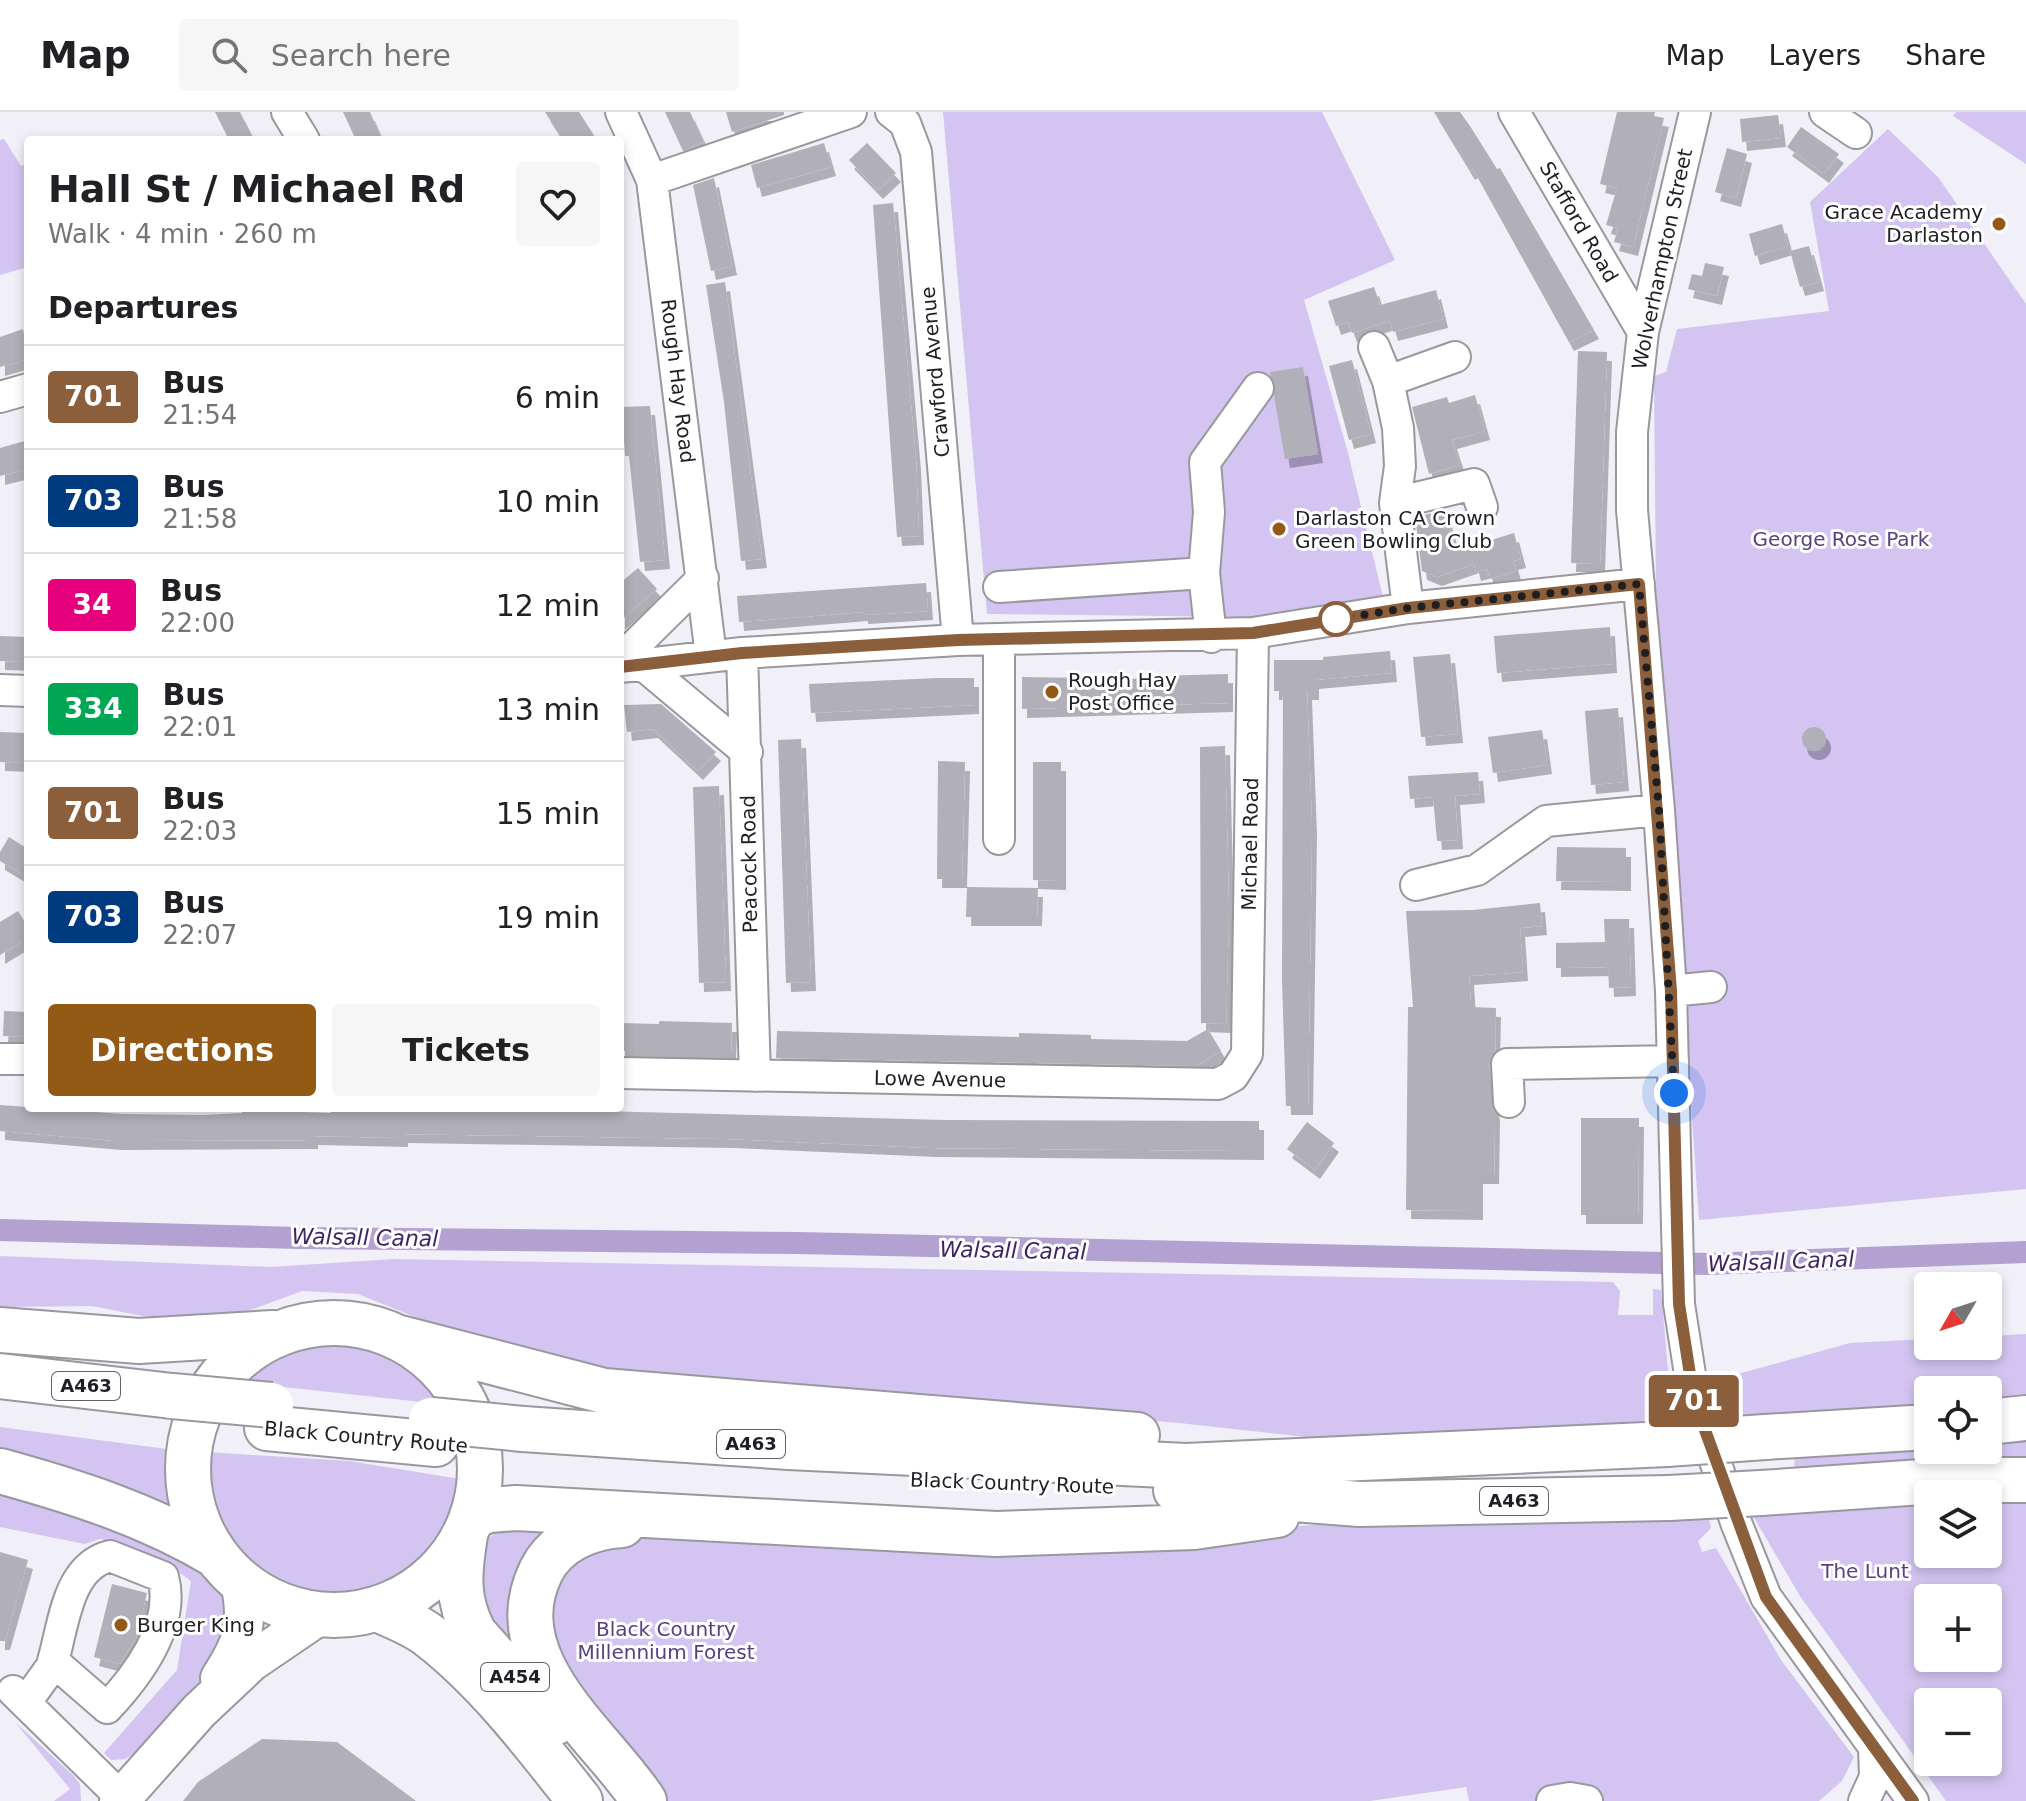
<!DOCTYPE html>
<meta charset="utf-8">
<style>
body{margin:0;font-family:"DejaVu Sans",sans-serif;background:#f6f6f6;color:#202124;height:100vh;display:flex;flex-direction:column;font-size:30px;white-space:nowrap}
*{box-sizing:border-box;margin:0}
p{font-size:26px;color:#757577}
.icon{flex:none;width:44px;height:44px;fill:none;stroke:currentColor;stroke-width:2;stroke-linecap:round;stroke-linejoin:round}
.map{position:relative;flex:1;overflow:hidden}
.panel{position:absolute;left:24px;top:24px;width:600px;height:976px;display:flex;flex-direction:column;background:#fff;border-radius:8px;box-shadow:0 4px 12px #0003}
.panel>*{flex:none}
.badge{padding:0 16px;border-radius:6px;font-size:28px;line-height:52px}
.needle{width:52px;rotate:231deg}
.fabs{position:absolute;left:1914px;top:1160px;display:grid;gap:16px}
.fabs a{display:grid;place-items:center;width:88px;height:88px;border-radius:8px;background:#fff;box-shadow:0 4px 12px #0003;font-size:40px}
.you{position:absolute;width:40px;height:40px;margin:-20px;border:6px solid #fff;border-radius:50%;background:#1a73e8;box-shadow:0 0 0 12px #1a73e833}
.map>.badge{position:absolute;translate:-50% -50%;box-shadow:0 0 0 4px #fff}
h2{padding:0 24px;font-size:30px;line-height:72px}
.round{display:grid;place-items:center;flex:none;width:84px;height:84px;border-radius:8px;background:#f6f6f6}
.head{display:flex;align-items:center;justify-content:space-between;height:136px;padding:0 24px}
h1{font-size:38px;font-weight:700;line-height:60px}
.action{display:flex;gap:16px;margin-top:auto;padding:16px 24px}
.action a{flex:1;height:92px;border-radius:8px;background:#935a15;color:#fff;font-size:32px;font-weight:700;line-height:92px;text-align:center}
.action a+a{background:#f6f6f6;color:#202124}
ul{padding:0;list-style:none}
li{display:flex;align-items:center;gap:24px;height:104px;padding:0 24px;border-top:2px solid #e0e0e0}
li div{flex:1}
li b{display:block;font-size:30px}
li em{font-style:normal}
li .badge{min-width:88px;font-weight:700;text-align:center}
header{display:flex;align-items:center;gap:48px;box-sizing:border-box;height:112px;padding:0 40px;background:#fff;border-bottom:2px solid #e0e0e0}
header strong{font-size:38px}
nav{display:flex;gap:44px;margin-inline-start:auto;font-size:28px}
.search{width:560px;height:72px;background:#f6f6f6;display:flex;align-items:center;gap:20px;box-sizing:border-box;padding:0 28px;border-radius:8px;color:#757577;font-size:30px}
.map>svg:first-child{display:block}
.green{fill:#d4c4f1;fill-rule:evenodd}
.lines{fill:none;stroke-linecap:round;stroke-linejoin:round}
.canal{stroke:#b3a1d2;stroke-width:22}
.building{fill:#b1afb7;filter:url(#shadow)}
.minor-casing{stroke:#9a979f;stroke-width:34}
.major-casing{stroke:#9a979f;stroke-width:42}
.highway-casing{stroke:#9a979f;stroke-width:48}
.minor{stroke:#fff;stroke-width:30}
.major{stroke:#fff;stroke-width:38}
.highway{stroke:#fff;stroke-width:44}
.highway-bridge-casing{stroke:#9a979f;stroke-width:48;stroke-linecap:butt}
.highway-bridge{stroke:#fff;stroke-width:44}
.line-casing{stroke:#fff;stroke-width:18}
.line{stroke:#8b5e3c;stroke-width:12}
.walk{stroke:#1f1e21;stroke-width:8;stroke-dasharray:0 14.4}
.poi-dot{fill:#935a15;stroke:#fefdff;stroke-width:3}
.stop-dot{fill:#fff;stroke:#8b5e3c;stroke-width:4}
.labels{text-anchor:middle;stroke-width:6;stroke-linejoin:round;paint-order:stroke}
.shield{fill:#fefdff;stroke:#626164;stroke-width:2}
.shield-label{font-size:18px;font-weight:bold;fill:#1f1e21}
.poi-label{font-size:20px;fill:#1f1e21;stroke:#fefdff;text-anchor:start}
.street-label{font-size:20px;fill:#1f1e21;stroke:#fefdff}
.park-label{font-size:20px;fill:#59417e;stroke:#fefdff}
.water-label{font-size:22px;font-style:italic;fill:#3e2560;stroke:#fefdff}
</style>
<header>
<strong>Map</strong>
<div class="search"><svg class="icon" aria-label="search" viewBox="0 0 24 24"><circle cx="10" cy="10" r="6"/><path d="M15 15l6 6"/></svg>Search here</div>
<nav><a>Map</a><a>Layers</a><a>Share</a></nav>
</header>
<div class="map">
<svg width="2026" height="1689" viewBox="0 0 2026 1689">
<defs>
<filter id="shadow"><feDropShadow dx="5" dy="9" stdDeviation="0" flood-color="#0004"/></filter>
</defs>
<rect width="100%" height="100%" fill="#f1eff7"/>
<path class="green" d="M943,0H1322L1395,148L1304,188L1347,337L1383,485L1250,505L987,502Z
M1956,0H2026V52L1953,4Z
M1888,17L1938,65L2026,192V1077L1699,1108L1656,479L1654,264L1666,260L1677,217L1829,199L1810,90Z
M4,27L21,54L28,51V155L0,163V28Z
M0,1144L271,1155L394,1147L1613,1170L1620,1179L1618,1203H1653V1177L1661,1178L1672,1306L1561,1318L1343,1329L1179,1311L628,1266L442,1216L358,1182L302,1179L245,1200L178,1211L92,1194L0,1195Z
M2026,1222V1287L1988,1290V1278H1928V1294L1723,1307L1738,1262L1850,1231L1928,1227V1234H1988V1224Z
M320,1223C375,1220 420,1248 449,1293L229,1269C252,1242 286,1230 320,1223Z
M0,1315L174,1338L177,1378L193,1420L0,1353Z
M2026,1316V1352L1795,1364L1794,1337L1928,1324V1338H1988V1319Z
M206,1340L349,1349L460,1367C431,1533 197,1509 206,1340Z
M0,1371L39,1381L207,1459C218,1475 228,1491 228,1511C226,1553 166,1609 139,1639L125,1647L111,1648L104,1641L177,1558L191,1469L159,1446L111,1429L100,1427L85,1432L0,1415Z
M2026,1381V1689H1946L1800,1484L1753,1404L1928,1387V1442H1988V1383ZM1928,1486H1988V1546H1928ZM1928,1590H1988V1650H1928Z
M1709,1406L1711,1416L1698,1429L1702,1440L1716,1436L1781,1548L1854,1645L1842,1669L1819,1689H1604C1586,1682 1552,1678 1537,1689H1469L1466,1675L1370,1689H661L561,1569L544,1478L608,1422L1263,1417L1322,1412Z
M516,1417L565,1418L522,1539L489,1522L476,1439L495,1421Z
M15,1610L73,1663L80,1672L81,1689H54L70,1677Z"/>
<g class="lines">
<path class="canal" d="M0,1118L298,1126L798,1131L1706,1152L2026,1140"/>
</g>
<path class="building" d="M215,0H240L254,28H229Z
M343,0H370L382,28H356Z
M545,0H579L597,28H563Z
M665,0H690L704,30L683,39Z
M726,0H784V3L732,20Z
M1434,0H1460L1470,14L1497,57L1500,56L1594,218L1569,230L1473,57L1470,59Z
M1617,0H1655L1654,4L1664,6L1633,135L1614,130L1618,116L1606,113L1617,76L1600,72Z
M1778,3L1781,26L1742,30L1740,7Z
M1801,15L1839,42L1824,62L1787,35Z
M824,31L831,55L757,76L751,53Z
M867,31L896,61L878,78L849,48Z
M1727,36L1747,42L1736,86L1715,80Z
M714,66L732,154L711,159L693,73Z
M893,91L916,349L919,424L897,425L873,93Z
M1782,112L1788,134L1755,144L1749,122Z
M1809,134L1819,170L1800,175L1790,139Z
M1705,151L1724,155L1717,184L1688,177L1692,162L1702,164Z
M725,170L762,447L741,449L724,290L706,173Z
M1374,175L1380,193L1436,178L1443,207L1393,220L1390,209L1352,221L1348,210L1336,214L1328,189Z
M23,217L28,247L0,255V225Z
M1578,239L1607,240L1600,452L1571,451Z
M1352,248L1371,322L1349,328L1329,254Z
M1303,255L1318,342L1285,347L1270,260Z
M1475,283L1485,319L1452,328L1460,353L1429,362L1412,295L1447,285L1449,291Z
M650,294L665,448L640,450L629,344H625L622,295Z
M28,328V357L0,364V336Z
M1445,398L1456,439L1514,421L1521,447L1513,449L1516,459L1490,467L1487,457L1476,460L1474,452L1437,465L1422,459L1415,405Z
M638,456L657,477L620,509V471Z
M926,471L928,499L863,503V500L739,510L737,484Z
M1610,515L1612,552L1497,561L1494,524Z
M0,524L28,525V550L0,549Z
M1390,539L1392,561L1314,568V579H1307L1312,714L1308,994H1286L1282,868L1283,579H1274V548H1323V545Z
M1450,542L1458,622L1421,625L1413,545Z
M1228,562V591L1022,597V565L1157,567V564Z
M937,566H974V593L811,601L809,572Z
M661,592L716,640L698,659L653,617L627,620L624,593Z
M1618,596L1624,670L1591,673L1585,599Z
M1802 627a12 12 0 1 1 24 0a12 12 0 1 1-24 0Z
M1542,618L1547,653L1493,661L1488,625Z
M0,620L26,621V651L0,650Z
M801,627L811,870L786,871L778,628Z
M1225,634L1229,798L1226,912L1201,911L1200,635Z
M938,649L965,650L962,767H937Z
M1033,650H1061V769L1033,768Z
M1478,660L1480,682L1455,684L1458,728L1437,729L1433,685L1410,687L1408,664Z
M719,674L726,870L699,871L693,675Z
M9,725L28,737V766L0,749V740Z
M1557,735L1626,736V770L1556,769Z
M967,775L1038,776L1037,805H966Z
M1540,791L1542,814L1520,816L1523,860L1469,864L1471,895L1496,896L1495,939L1489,953L1495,1001L1494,1063H1478V1099L1406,1098L1408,895H1413L1406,799L1473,798Z
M18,799L28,815V826L0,843V810Z
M1604,807H1629L1631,875L1609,876L1608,855L1556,856V831L1605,830Z
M4,899L28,900V925L3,924Z
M659,909L732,911L731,939H620V911L659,912Z
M1208,917L1221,939L1196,954L776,946L777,919L1019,925V921L1091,923V927L1187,929Z
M0,993L122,1002L203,1003L242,1001V998L331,1001V996H484L945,1008L1259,1009V1039L931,1036L728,1027L403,1022V1026L313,1024V1028L117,1029L0,1019Z
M1581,1006H1639L1638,1103H1581Z
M1307,1010L1334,1031L1315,1058L1287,1037Z
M0,1440L28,1448L5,1529H0Z
M112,1472L147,1481L136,1526L120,1552L94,1545Z
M262,1627L337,1630L416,1689H183L198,1670Z"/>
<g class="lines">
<g class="minor-casing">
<path id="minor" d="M287,0L304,28
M621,0L652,68L711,544
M891,0L905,11L916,40L958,528
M1514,0L1643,220
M1695,0L1643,220L1632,320V398L1659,698L1671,879L1679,1192L1694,1288L1737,1413L1766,1485L1913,1689
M1825,0L1856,21
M652,68L851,0
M1374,235L1388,269L1398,316L1400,354L1395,391L1408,496
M1388,269L1455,245
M0,285L28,277
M1395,391L1474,372L1482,395
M1204,461L1209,400L1205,350L1258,276
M999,475L1204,461L1211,525
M999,527V727
M742,541L755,964
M620,548L703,466
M642,552L747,640
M620,555L742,541L958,528L1253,521L1408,496L1639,472
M0,578L28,579
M1416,773L1477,758L1546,709L1659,698
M1671,879L1711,875
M0,947H28
M620,961L1218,972L1233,964L1247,942L1253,521
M1509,990L1507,952L1673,949
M13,1579L122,1686
M26,1590L52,1554L53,1549C64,1512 67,1455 110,1444L163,1465C176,1513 138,1563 107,1596L53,1549
M1552,1689L1570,1686L1587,1689
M1864,1689L1875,1665L1874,1636"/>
</g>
<g class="major-casing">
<path id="major" d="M220,1566C244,1529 249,1512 240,1469
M119,1689L199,1599L251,1550L320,1503"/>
</g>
<g class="highway-casing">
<path id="highway" d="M188 1357a146 146 0 1 1 292 0a146 146 0 1 1-292 0Z
M0,1218L139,1229L273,1221
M400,1226L604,1279L1137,1323
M0,1264L172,1284
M1988,1310L2026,1306
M267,1316L436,1332
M523,1317L789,1335L1186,1354L1667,1332
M1765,1325L1928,1315
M0,1359C76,1380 149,1403 217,1444
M1176,1378L1359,1392L1669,1386
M1761,1381L1951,1368H2026
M473,1404L489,1398L516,1396L996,1422L1194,1415L1277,1403
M622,1413C589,1415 556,1429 541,1459C497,1549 600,1622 644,1689
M465,1423C459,1460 456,1487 474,1521L554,1611
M378,1497C396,1506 417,1513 432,1526C489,1571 535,1632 580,1689"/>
</g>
<use href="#minor" class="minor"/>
<use href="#major" class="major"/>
<use href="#highway" class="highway"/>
<g class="highway-bridge-casing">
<path id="highway-bridge" d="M172,1284L271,1293
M431,1308L523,1317
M1667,1332L1765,1325
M1669,1386L1761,1381"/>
</g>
<use href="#highway-bridge" class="highway-bridge"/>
</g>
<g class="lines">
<g class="line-casing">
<path id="line" d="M620,555L742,541L958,528L1253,521L1408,496L1639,472L1671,879L1679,1192L1694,1288L1766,1485L1913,1689"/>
</g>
<use href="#line" class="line"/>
<path class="walk" d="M1336,507L1408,496L1639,472L1659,698L1674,981"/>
</g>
<g class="poi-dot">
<circle cx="1999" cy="112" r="8"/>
<circle cx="1279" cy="417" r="8"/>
<circle cx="1052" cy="580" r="8"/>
<circle cx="121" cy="1513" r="8"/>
</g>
<circle class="stop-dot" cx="1336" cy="507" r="16"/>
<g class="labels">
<g class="shield">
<rect x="52" y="1260" width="68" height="28" rx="6"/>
<rect x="717" y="1318" width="68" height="28" rx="6"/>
<rect x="1480" y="1375" width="68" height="28" rx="6"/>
<rect x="481" y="1551" width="68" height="28" rx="6"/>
</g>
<g class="shield-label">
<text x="86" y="1280">A463</text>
<text x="751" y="1338">A463</text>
<text x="1514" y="1395">A463</text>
<text x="515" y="1571">A454</text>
</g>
<g class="poi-label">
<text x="1983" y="107" text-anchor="end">Grace Academy<tspan x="1983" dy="23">Darlaston</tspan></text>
<text x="1295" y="413">Darlaston CA Crown<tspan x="1295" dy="23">Green Bowling Club</tspan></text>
<text x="1068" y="575">Rough Hay<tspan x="1068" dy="23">Post Office</tspan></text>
<text x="137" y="1520">Burger King</text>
</g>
<g class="street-label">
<text transform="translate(1579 110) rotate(60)" y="7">Stafford Road</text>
<text transform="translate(1662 147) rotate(-78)" y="7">Wolverhampton Street</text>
<text transform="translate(935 260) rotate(-95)" y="7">Crawford Avenue</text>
<text transform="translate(678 269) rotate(83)" y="7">Rough Hay Road</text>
<text transform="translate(1250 732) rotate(-89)" y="7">Michael Road</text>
<text transform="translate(749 752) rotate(-91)" y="7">Peacock Road</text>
<text transform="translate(940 967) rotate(1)" y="7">Lowe Avenue</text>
<text transform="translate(366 1325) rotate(5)" y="7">Black Country Route</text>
<text transform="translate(1012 1371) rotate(2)" y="7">Black Country Route</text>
</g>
<g class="park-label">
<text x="1841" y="434">George Rose Park</text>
<text x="1865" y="1466">The Lunt</text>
<text x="666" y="1524">Black Country<tspan x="666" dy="23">Millennium Forest</tspan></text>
</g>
<g class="water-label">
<text transform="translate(365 1125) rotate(1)" y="8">Walsall Canal</text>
<text transform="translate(1013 1138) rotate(1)" y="8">Walsall Canal</text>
<text transform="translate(1781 1149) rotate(-2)" y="8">Walsall Canal</text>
</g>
</g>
</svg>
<div class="fabs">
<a><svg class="needle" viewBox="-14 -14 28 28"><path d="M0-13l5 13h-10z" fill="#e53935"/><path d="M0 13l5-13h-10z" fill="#757577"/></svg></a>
<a><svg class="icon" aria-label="locate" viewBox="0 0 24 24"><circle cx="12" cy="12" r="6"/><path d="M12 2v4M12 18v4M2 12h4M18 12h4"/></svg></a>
<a><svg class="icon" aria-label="layers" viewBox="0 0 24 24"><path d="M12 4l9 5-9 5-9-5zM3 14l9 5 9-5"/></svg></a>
<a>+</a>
<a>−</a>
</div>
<div class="you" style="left:1674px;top:981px"></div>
<b class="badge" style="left:1694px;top:1289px;background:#8b5e3c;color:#fff">701</b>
<section class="panel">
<div class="head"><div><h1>Hall St / Michael Rd</h1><p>Walk · 4 min · 260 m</p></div><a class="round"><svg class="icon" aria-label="heart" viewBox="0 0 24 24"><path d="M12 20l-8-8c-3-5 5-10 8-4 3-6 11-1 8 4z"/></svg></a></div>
<h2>Departures</h2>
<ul>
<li><span class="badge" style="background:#8b5e3c;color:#fff">701</span><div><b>Bus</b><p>21:54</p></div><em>6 min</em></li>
<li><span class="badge" style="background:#003b80;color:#fff">703</span><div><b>Bus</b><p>21:58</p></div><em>10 min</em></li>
<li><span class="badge" style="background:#e6007e;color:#fff">34</span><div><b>Bus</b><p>22:00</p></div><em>12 min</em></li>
<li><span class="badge" style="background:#00a651;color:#fff">334</span><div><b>Bus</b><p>22:01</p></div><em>13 min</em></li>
<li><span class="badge" style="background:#8b5e3c;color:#fff">701</span><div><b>Bus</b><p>22:03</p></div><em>15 min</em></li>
<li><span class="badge" style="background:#003b80;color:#fff">703</span><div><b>Bus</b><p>22:07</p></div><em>19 min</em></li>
</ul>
<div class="action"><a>Directions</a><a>Tickets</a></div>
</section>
</div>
